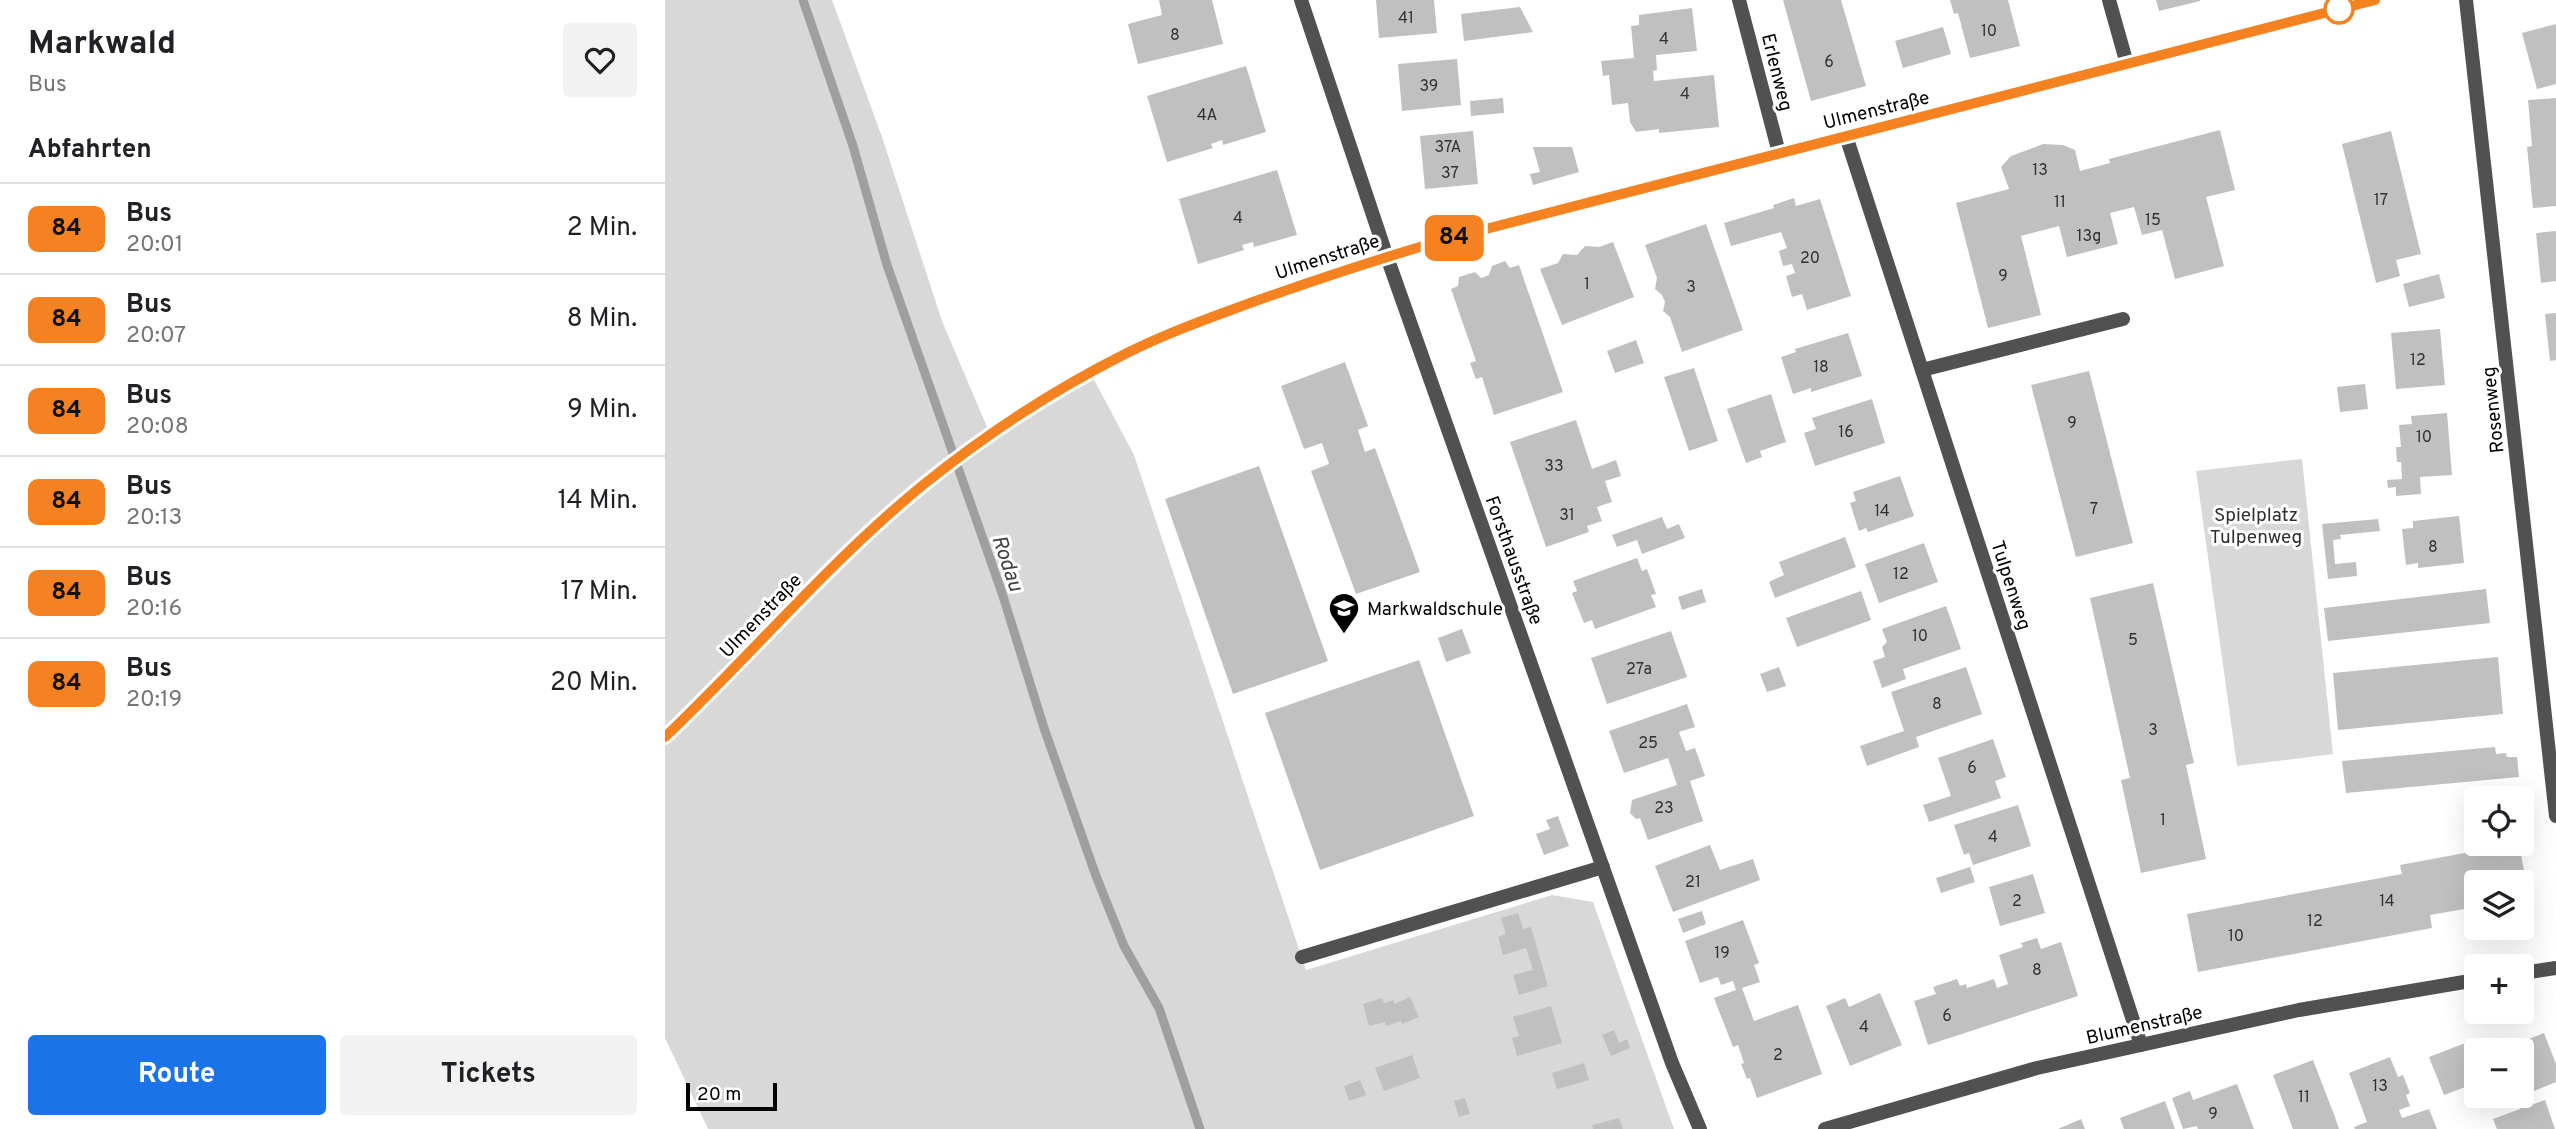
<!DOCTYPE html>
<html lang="de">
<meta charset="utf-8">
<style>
body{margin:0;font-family:Overpass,sans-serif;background:#f2f2f2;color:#202124;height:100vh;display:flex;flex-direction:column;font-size:26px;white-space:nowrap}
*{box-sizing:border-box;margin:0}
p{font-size:23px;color:#757577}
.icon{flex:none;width:38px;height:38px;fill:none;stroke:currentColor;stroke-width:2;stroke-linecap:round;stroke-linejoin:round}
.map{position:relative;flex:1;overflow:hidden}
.panel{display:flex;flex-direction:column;background:#fff;width:665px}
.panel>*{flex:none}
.badge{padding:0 14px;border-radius:10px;font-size:24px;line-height:46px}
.buttons{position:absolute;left:1799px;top:786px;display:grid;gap:14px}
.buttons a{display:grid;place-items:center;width:70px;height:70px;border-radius:7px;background:#fff;box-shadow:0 7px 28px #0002;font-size:35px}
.scale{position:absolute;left:21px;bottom:18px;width:91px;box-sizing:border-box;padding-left:7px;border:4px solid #000;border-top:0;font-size:19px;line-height:24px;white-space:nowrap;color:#000;-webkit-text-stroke:5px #fff;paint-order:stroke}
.map>.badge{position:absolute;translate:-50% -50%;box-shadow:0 0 0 4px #fff}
h2{padding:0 28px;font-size:26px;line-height:63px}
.round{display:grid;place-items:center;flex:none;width:74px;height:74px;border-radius:7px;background:#f2f2f2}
.overview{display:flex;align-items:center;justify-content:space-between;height:119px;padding:0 28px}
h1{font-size:33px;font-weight:700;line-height:52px}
.button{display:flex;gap:14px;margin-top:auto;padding:14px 28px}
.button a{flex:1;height:80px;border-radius:7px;background:#1a73e8;color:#fff;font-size:28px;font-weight:700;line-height:80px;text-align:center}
.button a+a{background:#f2f2f2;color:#202124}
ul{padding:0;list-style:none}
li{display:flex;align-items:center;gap:21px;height:91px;padding:0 28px;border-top:2px solid #e0e0e0}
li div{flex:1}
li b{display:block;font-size:26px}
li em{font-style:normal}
li .badge{min-width:77px;font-weight:700;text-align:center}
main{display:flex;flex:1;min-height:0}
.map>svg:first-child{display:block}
.green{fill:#d8d8d8}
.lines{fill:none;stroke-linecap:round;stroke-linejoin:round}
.stream{stroke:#9f9f9f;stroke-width:9}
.building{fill:#c0c0c0}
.lane{stroke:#515151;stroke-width:14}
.street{stroke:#515151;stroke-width:14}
.line-casing{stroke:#fff;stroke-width:16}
.line{stroke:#f58220;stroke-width:10}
.stop-dot{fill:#fff;stroke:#f58220;stroke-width:3.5}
.labels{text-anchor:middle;stroke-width:6;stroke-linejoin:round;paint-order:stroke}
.number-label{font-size:16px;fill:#303030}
.street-label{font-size:19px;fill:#000;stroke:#fff}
.park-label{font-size:19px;fill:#2f2f2f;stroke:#fff}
.poi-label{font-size:19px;fill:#000;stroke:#fff;text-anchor:start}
.water-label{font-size:21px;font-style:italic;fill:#404040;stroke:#fff}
</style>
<main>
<section class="panel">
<div class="overview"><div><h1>Markwald</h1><p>Bus</p></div><a class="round"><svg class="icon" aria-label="heart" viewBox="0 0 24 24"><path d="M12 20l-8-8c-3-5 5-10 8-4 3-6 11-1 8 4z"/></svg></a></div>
<h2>Abfahrten</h2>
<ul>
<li><span class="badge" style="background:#f58220;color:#111">84</span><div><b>Bus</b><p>20:01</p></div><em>2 Min.</em></li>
<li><span class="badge" style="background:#f58220;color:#111">84</span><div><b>Bus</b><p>20:07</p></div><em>8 Min.</em></li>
<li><span class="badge" style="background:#f58220;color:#111">84</span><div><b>Bus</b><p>20:08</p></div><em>9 Min.</em></li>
<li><span class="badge" style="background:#f58220;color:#111">84</span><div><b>Bus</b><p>20:13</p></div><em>14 Min.</em></li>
<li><span class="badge" style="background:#f58220;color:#111">84</span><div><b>Bus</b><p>20:16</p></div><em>17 Min.</em></li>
<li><span class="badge" style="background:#f58220;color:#111">84</span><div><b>Bus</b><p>20:19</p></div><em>20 Min.</em></li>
</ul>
<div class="button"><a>Route</a><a>Tickets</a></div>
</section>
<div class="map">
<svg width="1891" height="1129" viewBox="0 0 1891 1129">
<rect width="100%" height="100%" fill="#fff"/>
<path class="green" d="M0,0H167L217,137L277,321L325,434L425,372L469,455L641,970L887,895L928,902L1009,1129H43L0,1038Z
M1637,459L1668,754L1572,766L1531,471Z"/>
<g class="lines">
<path class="stream" d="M138,0L188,146L222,265L337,593L379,728L431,876L459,946L494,1008L535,1129"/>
</g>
<path class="building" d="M494,0H547L558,44L473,64L463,24L497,15Z
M711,0H769L772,33L714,38Z
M1118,0H1176L1201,86L1146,101Z
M1285,0H1343L1355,46L1305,58L1293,13L1289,14Z
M1491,0H1535V1L1494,11Z
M855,7L868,32L799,41L796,14Z
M1027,8L1032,51L991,55L992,70L988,71L989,81L1049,75L1054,127L994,133V129L971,132L965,122L963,103L947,105L944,75L938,76L936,61L969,58L966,26L974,25V15Z
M1891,24V84L1872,89L1857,33Z
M1278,27L1286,54L1238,68L1230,41Z
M792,59L796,105L737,111L733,64Z
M581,66L601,132L558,145L557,140L546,144L548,148L502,162L482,96Z
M838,98L839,113L806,116L805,101Z
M1891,98V206L1868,208L1862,147L1867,146L1863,100Z
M1555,130L1570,190L1541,197L1559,266L1510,279L1497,230L1477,235L1469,207L1445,213L1453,244L1402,257L1394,226L1356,236L1376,315L1323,328L1291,203L1344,189L1336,167L1346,156L1378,144L1398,145L1410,150L1415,171L1445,163L1444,159Z
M808,131L813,184L760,189L755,136Z
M1726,131L1756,254L1731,260L1735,276L1711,283L1677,144Z
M868,147H907L914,172L868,185L865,174L875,172Z
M612,170L632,235L589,247L588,242L577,245L579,250L533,264L514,199Z
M1129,198L1131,206L1155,199L1186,296L1142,310L1137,294L1127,297L1121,276L1130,273L1127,264L1118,266L1114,251L1122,248L1116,232L1066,246L1059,223L1109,208L1108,205Z
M1041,224L1078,330L1017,352L1005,317L998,311L1000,302L997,295L990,289L992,278L980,245Z
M1891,231V281L1876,283L1871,233Z
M948,242L969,297L897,325L875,269L893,263L898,254L912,255L920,246L934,247Z
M840,261L845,268L854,265L898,392L829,415L817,377L811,379L805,363L811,361L786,289L793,286L794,277L810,272L816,278L824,275L827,266Z
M1774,274L1780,298L1744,307L1738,284Z
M1891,313V360L1885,361L1880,314Z
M1775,329L1780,385L1731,389L1726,333Z
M1183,333L1197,376L1146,392V388L1128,394L1116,357L1131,352L1130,349Z
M971,340L979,363L950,373L942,351Z
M680,362L703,426L693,430L700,452L710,448L755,572L691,594L646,471L664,464L657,443L639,449L616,386Z
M1029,368L1053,441L1024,451L999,377Z
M1424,371L1468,543L1411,557L1366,385Z
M1700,384L1703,409L1675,412L1672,387Z
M1106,394L1121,442L1095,451L1097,457L1081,463L1062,409Z
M1207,399L1220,443L1150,466L1139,433L1151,429L1147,418Z
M1782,413L1787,475L1755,477L1756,494L1731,496V487L1723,488L1722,480L1737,479L1736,462H1732L1731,447H1736L1734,425L1747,424L1746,416Z
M911,420L927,469L951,460L956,476L940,481L947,502L932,507L937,521L922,526L924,532L881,547L845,442Z
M594,466L663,661L568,694L500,499Z
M1235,476L1249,516L1203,532L1201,528L1194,531L1185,503L1191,501L1188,492Z
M1794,516L1799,563L1753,568V563L1741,565L1737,529L1748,528V521Z
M997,517L1002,529L1014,524L1020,538L977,554L972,540L952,547L947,535Z
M1713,519L1715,531L1675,535L1676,539L1668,540L1670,564L1691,562L1692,576L1663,579L1657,524Z
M1180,537L1191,567L1110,598L1104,582L1119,575L1114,562Z
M1259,543L1273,582L1214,603L1200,564Z
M972,558L977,571L982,569L991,594L986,595L991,607L930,629L927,620L919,623L907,593L912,591L908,581Z
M1488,583L1529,763L1521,765L1541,859L1476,873L1456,780L1465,778L1425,598Z
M1037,589L1041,602L1017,610L1013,597Z
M1821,589L1825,623L1663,641L1659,608Z
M1196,591L1206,620L1132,647L1121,618Z
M1281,606L1296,649L1238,669L1241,679L1217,688L1208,661L1220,657L1217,647L1222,642L1217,629Z
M797,629L806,653L781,662L773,638Z
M1006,631L1022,677L942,704L926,658Z
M1833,657L1838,714L1673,730L1668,673Z
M754,660L809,816L655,870L600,713Z
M1114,667L1121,686L1102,692L1095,674Z
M1301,667L1317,714L1251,737L1254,747L1202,766L1195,746L1239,731L1226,692Z
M1022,704L1030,727L1014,732L1021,751L1030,748L1040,776L1025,781L1038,821L983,840L975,818L971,819L965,813L967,800L1012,785L1003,758L959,773L944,731Z
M1328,739L1341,777L1330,781L1336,798L1264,822L1258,805L1286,796L1273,758Z
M1830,747L1831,754L1841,753L1842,757H1852L1854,777L1681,793L1677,761Z
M1353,805L1366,846L1308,865L1304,853L1299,855L1289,825Z
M893,816L904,846L879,855L871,834L885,829L881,820Z
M1848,844H1854L1864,896L1857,898V882H1811V907L1765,915L1767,928L1533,972L1522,914L1737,874L1735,865Z
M1045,845L1055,870L1088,859L1095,880L1008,912L990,866Z
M1305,867L1310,882L1276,893L1271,878Z
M1368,874L1380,913L1335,926L1324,887Z
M1037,911L1041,924L1018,933L1013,919Z
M853,913L858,929L866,927L883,986L854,995L848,975L868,970L861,948L838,955L833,937L841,934L836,918Z
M1078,920L1094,963L1089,965L1095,982L1077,988L1089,1021L1133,1005L1157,1074L1092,1098L1085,1078L1082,1079L1076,1064L1079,1063L1073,1045L1068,1047L1049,998L1071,990L1068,981L1056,985L1053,977L1035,983L1020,941Z
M1372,938L1376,949L1396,942L1413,996L1263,1045L1249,1001L1271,994L1268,987L1292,979L1295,986L1301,984L1302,988L1329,979L1332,988L1343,984L1334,955L1358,947L1356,943Z
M1215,993L1237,1045L1185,1066L1161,1006L1180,998L1184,1007Z
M745,997L754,1017L737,1024L736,1021L721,1026L720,1022L704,1026L698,1004L717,998L719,1003L729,1000V1004Z
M886,1006L897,1043L852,1056L847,1038L854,1036L848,1017Z
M949,1030L954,1043L962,1039L965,1048L946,1056L937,1035Z
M1879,1033L1891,1064V1082L1864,1093L1869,1104L1880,1100L1890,1129H1832L1828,1119L1855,1109L1850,1096H1857V1050H1836Z
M1803,1042L1811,1063V1083L1779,1095L1764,1057Z
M747,1055L755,1078L719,1091L710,1068Z
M1725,1057L1733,1077L1738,1075L1745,1093L1741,1095L1745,1106L1734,1110L1737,1118L1764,1109L1772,1129H1690L1689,1127L1702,1122L1684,1073Z
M1648,1060L1670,1117L1674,1129H1628L1608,1075Z
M919,1063L924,1080L892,1089L887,1073Z
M695,1080L701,1095L684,1101L679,1086Z
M1572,1084L1589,1129H1533L1532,1126L1518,1129L1507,1098L1525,1091L1528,1100Z
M800,1098L805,1114L794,1117L789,1101Z
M1500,1101L1510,1129H1459L1455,1118Z
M954,1118L958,1129H928L927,1125Z
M1416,1119L1420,1129H1393Z"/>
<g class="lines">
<path class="lane" d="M1257,370L1458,319
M637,957L938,867"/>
<path class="street" d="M636,0L722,257L1007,1063L1035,1129
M1074,0L1114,153
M1444,0L1462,64
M1801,0L1891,816
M1181,136L1476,1045
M0,737C87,654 165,561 258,485C321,434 390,389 462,353C503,332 547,317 590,301C654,279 717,258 782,239L1710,0
M1857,973L1891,968
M1160,1129L1372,1068L1634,1010L1811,980"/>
</g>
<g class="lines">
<g class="line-casing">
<path id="line" d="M0,737C87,654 165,561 258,485C321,434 390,389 462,353C502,333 544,318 585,303C650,280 716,258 782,239L1710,0"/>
</g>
<use href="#line" class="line"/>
</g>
<defs>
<g id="school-pin" transform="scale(1.575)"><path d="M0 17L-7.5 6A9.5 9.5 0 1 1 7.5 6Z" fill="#000" stroke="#fff"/><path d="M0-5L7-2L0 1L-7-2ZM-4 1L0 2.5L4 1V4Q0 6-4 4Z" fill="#fff"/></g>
</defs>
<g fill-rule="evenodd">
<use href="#school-pin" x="679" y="608"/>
</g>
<circle class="stop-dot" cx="1674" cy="9" r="14"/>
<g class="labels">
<g class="number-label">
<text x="741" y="23">41</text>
<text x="1324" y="36">10</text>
<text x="510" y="40">8</text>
<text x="999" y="44">4</text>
<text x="1164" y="67">6</text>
<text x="764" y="91">39</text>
<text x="1020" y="99">4</text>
<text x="542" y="120">4A</text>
<text x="783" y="152">37A</text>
<text x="1375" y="175">13</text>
<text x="785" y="178">37</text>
<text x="1716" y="205">17</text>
<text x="1395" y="207">11</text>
<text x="573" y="223">4</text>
<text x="1488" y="225">15</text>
<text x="1424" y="241">13g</text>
<text x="1145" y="263">20</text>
<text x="1338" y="281">9</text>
<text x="922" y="289">1</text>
<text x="1026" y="292">3</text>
<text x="1753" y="365">12</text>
<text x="1156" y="372">18</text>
<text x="1407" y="428">9</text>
<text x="1181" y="437">16</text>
<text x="1759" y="442">10</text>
<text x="889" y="471">33</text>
<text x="1429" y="514">7</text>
<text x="1217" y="516">14</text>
<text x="902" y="520">31</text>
<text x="1768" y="552">8</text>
<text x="1236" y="579">12</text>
<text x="1255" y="641">10</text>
<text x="1468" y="645">5</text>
<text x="974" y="674">27a</text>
<text x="1272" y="709">8</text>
<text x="1488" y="735">3</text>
<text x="983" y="748">25</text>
<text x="1307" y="773">6</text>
<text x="999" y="813">23</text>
<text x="1498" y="825">1</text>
<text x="1328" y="842">4</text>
<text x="1028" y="887">21</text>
<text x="1352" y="906">2</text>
<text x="1722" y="906">14</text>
<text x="1650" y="926">12</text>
<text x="1571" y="941">10</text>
<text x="1057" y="958">19</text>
<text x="1372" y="975">8</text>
<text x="1282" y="1021">6</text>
<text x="1199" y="1032">4</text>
<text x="1113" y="1060">2</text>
<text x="1715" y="1091">13</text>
<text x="1639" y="1102">11</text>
<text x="1548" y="1119">9</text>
</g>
<g class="street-label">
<text transform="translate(1113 72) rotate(76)" y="7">Erlenweg</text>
<text transform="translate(1211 109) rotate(-14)" y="7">Ulmenstraße</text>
<text transform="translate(662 256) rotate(-18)" y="7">Ulmenstraße</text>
<text transform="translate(1827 410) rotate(-96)" y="7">Rosenweg</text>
<text transform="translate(850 560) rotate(70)" y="7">Forsthausstraße</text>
<text transform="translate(1347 585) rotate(72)" y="7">Tulpenweg</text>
<text transform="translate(95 615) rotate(-46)" y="7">Ulmenstraße</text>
<text transform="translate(1479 1024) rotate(-13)" y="7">Blumenstraße</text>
</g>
<g class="park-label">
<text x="1591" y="521">Spielplatz<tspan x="1591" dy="22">Tulpenweg</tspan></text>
</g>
<g class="poi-label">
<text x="702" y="615">Markwaldschule</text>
</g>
<g class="water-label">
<text transform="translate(343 563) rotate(71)" y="7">Rodau</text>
</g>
</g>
</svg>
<div class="buttons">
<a><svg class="icon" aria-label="locate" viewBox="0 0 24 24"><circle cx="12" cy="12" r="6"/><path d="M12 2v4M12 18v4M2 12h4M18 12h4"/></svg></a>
<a><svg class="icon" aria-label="layers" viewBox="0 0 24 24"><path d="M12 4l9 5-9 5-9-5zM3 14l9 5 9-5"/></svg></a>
<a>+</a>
<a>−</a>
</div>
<div class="scale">20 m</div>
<b class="badge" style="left:789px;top:238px;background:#f58220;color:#111">84</b>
</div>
</main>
